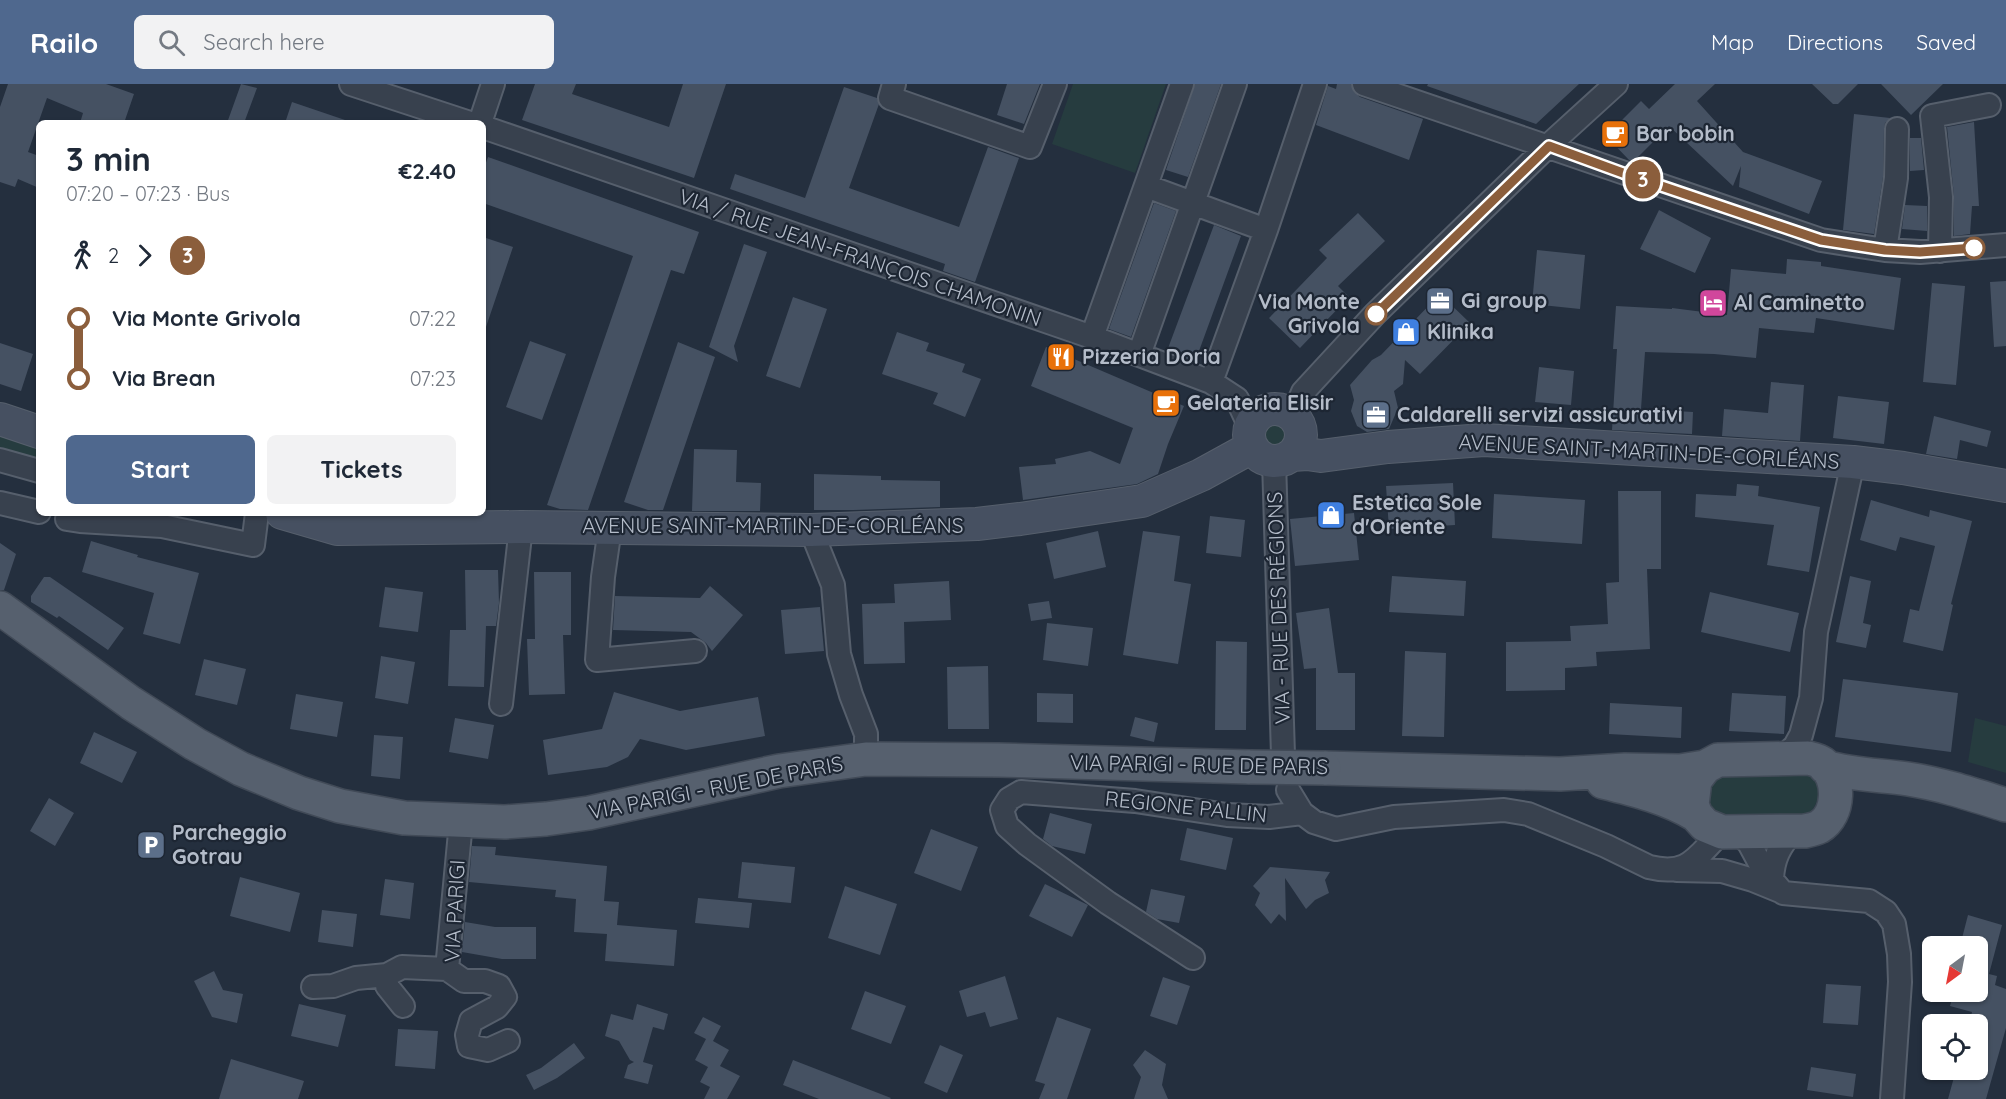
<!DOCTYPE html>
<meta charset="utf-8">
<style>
body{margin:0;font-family:Quicksand,sans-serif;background:#f2f2f3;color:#1f2937;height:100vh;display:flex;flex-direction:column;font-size:22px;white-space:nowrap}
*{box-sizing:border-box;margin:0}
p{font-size:20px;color:#747a83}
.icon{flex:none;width:33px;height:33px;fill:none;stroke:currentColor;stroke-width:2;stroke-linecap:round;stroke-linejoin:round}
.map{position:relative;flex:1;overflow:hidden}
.panel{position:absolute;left:36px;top:36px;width:450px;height:396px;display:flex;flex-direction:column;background:#fff;border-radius:9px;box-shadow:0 2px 4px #0004}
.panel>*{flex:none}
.badge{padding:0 12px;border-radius:20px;font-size:21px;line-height:39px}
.needle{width:39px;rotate:212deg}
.tools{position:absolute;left:1922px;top:852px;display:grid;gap:12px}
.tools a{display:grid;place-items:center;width:66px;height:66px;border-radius:9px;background:#fff;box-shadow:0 2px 4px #0004;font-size:30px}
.map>.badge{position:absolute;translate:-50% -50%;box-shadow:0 0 0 3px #fff}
.legs{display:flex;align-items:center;gap:9px;height:66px;padding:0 30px;font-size:20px}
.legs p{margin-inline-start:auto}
.headline{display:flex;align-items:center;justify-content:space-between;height:102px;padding:0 30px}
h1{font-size:33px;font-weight:800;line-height:45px}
.cta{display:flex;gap:12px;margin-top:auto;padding:12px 30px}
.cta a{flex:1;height:69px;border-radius:9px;background:#4f688e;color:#fff;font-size:24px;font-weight:800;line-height:69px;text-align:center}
.cta a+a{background:#f2f2f3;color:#1f2937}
ul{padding:0 30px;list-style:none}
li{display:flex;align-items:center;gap:21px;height:60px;font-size:22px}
li i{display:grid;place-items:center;width:9px;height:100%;margin:0 8px;background:currentColor}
li i::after{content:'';width:15px;height:15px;margin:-8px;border:4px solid;border-radius:50%;background:#fff}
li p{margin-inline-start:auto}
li:first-child i{background:linear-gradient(#0000 50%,currentColor 0)}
li:last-child i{background:linear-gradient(currentColor 50%,#0000 0)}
header{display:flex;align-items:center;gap:36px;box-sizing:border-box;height:84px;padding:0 30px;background:#4f688e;color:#fff}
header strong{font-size:28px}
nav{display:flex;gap:33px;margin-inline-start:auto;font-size:21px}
.search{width:420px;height:54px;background:#f2f2f3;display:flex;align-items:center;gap:15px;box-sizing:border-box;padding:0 21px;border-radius:9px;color:#747a83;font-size:22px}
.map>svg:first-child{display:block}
.green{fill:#263c3f}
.building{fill:#455162}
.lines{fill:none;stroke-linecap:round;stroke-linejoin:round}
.street-casing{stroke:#565f6c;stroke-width:26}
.secondary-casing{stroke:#565f6c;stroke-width:34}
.primary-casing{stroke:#414a57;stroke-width:36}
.street{stroke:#38414e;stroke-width:22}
.secondary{stroke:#465061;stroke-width:32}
.primary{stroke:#56606e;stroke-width:33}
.primary-bridge-casing{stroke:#414a57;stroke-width:36;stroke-linecap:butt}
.primary-bridge{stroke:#56606e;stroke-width:33}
.line-1-casing{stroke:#fff;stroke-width:14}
.line-1{stroke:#8b5e3c;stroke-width:9}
.stop-1-dot{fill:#fff;stroke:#8b5e3c;stroke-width:3}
.labels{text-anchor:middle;stroke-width:4.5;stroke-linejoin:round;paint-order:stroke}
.poi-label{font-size:21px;font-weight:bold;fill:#b4bcc9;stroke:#1d2633;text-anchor:start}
.street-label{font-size:21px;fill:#b4bcc9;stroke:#1d2633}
.stop-label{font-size:21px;font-weight:bold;fill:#b4bcc9;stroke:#1d2633;text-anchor:end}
</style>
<header>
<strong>Railo</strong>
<div class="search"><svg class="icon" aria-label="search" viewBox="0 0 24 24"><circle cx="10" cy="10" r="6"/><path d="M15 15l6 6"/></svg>Search here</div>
<nav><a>Map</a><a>Directions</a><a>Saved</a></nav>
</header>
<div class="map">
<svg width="2006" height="1015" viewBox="0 0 2006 1015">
<rect width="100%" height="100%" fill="#242f3e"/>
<path class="green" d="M1073,0H1166L1135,89L1052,60Z
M1258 350a17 17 0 1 1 34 0a17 17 0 1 1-34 0Z
M0,344L39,356V381L0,369Z
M1975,634L2006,642V689L1968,678Z
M1720,687L1810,690C1824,705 1820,719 1806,733L1730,738L1709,725L1707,705Z"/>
<path class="building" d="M8,0H106L134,10L124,39H80L83,29L47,14L28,68L39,72V104L18,95L15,103L0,98V23Z
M241,0L257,4L244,39H227Z
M535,0H576L572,10L669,43L683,0H726L694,94L522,36Z
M1007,0H1040L1024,40L997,31Z
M1195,0H1221L1188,93L1166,86Z
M1337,0H1351L1354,8L1360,13L1423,35L1409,76L1316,41L1328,2L1336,5Z
M1428,0H1579L1536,40L1427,2Z
M1675,0H1715L1697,17L1743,68L1822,97L1809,130L1739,103L1741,82L1733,102L1669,42L1633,78L1630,77L1606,52L1641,17L1649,25Z
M1812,0H1858L1838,20H1833Z
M1881,0H1943L1911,31Z
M844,3L877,14L879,20L849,104L959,143L988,63L1019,74L975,198L943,187L945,180L730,105L735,90L805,114Z
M292,18L345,36V39H285Z
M1854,30L1890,34L1885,39L1884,45L1883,93L1874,150L1843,146Z
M1974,38L1979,122H1972L1970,150L1954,152V112L1947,43Z
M1910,54H1921L1924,86L1910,87Z
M488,73L699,148L684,190L671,186L588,426L560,425L547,421L633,172L483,119V87Z
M1154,119L1176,127L1131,253L1109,245Z
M1905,121L1927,122V147L1902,145Z
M1659,126L1711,154L1695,189L1640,165Z
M1358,129L1385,157L1338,202L1349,213L1300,264L1269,234L1327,174L1319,166Z
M1214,141L1241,152L1195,278L1167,267Z
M483,153L513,163L486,243L483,242Z
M744,160L767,168L734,262L738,278L709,263Z
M1537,166L1585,171L1580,225L1532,220Z
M1787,175L1821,178V182L1901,194L1894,246L1816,234L1814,249L1759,244L1756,274L1714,270L1645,268L1641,325L1693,328L1692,350L1612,346L1617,265H1613L1616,222L1672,225V224L1727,231L1731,185L1786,190Z
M2006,197V262L1994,263L1990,198Z
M1932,199L1965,202L1956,301L1923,298Z
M1440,210L1470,239L1420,290L1405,276L1403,300L1394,307L1398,324L1389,345L1367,348L1357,342L1351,327L1354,316L1350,301L1372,276L1381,271Z
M793,213L827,225L800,304L766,292Z
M897,248L929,259L926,267L965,280L962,288L981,295L965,333L933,320L938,309L882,290Z
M530,257L566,270L542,336L506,323Z
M678,258L715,273L663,426H648L624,418Z
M0,259L33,270L21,307L0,300Z
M1046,263L1184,322L1168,360L1158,390L1137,400L1023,416L1019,383L1056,380L1055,375L1090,367L1120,380L1133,344L1031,302Z
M1539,283L1574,287L1571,321L1535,318Z
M1771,298L1804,301L1800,357L1722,352L1724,325L1768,329Z
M1838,312L1889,318L1884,360L1833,354Z
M1934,332L1991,347L1987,363L1960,356L1957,375L1926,370Z
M694,365L737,366L736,398L761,399L760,427H692Z
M814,390L881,392V396L940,397V423L854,426H814Z
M1453,399L1455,441L1389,445L1386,402Z
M1737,400L1759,402L1758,412L1820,423L1809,488L1767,481L1774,441L1695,433L1696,410L1736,412Z
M1618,407H1661V485H1647L1650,565L1596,568L1597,582L1565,584V606L1506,607V558L1571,557L1570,542L1608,540L1606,499L1619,498Z
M1494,410L1585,416L1582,460L1492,454Z
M1871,416L1929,433L1930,426L1972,437L1951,520L1953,521L1943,567L1903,558L1910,525L1919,527L1935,462L1900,453L1896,467L1860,456Z
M1354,429L1359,476L1295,482L1290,435Z
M1210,432L1245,436L1241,473L1206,469Z
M1098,447L1106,483L1054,495L1046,459Z
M1143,447L1180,452L1174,497L1191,500L1178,580L1123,571Z
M91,457L138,471L137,473L199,489L180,560L143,550L154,509L82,488Z
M0,459L16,470L4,506H0Z
M465,486H498L499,519L496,542H486L484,603L448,602L450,546H466Z
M534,488H571V551H563L565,610L529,611L527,555H535Z
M1392,492L1466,497L1464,532L1389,528Z
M1850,492L1871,497L1863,539L1871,541L1866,564L1836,558Z
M44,493H50L124,544L108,566L59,532L57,534L31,518V512Z
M949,497L951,536L904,538L905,579L864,580L862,520L895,519L894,500Z
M710,502L743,531L712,567L706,559L691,548L613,546L615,512L700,514Z
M385,503L423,508L418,548L379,543Z
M1710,508L1799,529L1790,568L1701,548Z
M1049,517L1052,534L1031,537L1028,520Z
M820,523L824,567L785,570L781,526Z
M1329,524L1338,589H1355V646H1316V584L1304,585L1296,529Z
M1047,539L1093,544L1088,582L1043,576Z
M1216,557L1247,558L1246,646H1215Z
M1405,567L1446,569L1444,653L1402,652Z
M381,572L415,578L408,620L375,614Z
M204,575L246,585L237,621L195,611Z
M988,582L989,645H948L947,583Z
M1843,595L1958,609L1951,668L1835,653Z
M614,608L680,627L758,613L765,652L686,666L640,655L628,673L607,683L548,691L543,656L602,645Z
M1037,609L1073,610V639L1037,638Z
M1732,609L1786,612L1784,650L1729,647Z
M296,610L343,618L337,653L290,645Z
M1610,619L1682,623L1681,654L1609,650Z
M1135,633L1158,639L1154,658L1130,652Z
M455,634L494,641L488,675L449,668Z
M94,648L137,668L122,699L80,679Z
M374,651L403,653L400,695L371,692Z
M49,714L74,729L55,762L30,747Z
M1050,729L1092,740L1085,770L1052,762L1043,755Z
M1187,744L1233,754L1226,786L1180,776Z
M931,745L978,763L961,807L914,789Z
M472,762L496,763L495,771L607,782L604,817L619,818L617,841L677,846L674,882L605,877L607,850L574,848L576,815L555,813L556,806L469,798Z
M742,778L795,783L791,819L738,814Z
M1270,783L1330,788L1325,796L1329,809L1315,816L1306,825L1285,794L1286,837L1279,830L1271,840L1255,821L1260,809L1253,802Z
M240,793L300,809L290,848L230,832Z
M385,795L414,799L410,835L380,831Z
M1045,800L1088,821L1072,853L1029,832Z
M845,802L897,820L880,871L828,854Z
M1151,805L1185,812L1179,839L1157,835L1146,828Z
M698,814L752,819L749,844L695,839Z
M322,826L357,830L353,863L318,858Z
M1968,831L2002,841L1989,890L1997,892L1995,901L2006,905V944L1986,1015H1948L1956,986H1977V940H1969L1972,928L1950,922L1954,908H1977V862H1960Z
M465,838L495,843H536V875H502L462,868Z
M214,887L223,906L243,910L237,939L212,933L194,897Z
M1005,892L1018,935L990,943L985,928L967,933L959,907Z
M1163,893L1190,902L1177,941L1150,932Z
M1826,900L1861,902L1858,941L1823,939Z
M865,907L906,922L891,960L851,945Z
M299,920L346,931L338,963L291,952Z
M637,920L668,930L664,946L653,943L643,978L653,981L648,1000L624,994L628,981L634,978L630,976L619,957L605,952L611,930L633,936Z
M703,933L721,942L713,957L729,966L720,982L740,992L727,1015H704L710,1003L700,998L708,983L695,976L706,955L694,949Z
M1057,933L1091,945L1067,1015H1039L1045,1000L1035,997Z
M398,945L438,947L435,985L395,982Z
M574,959L585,974L557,994L534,1006L526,991L541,984Z
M940,961L963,971L947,1009L924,999Z
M1145,966L1166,980L1162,1001L1168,1015H1134L1141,993L1133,981Z
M231,975L304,997L298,1015H219Z
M793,976L891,1014L890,1015H819L783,1001Z
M1811,983L1856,990L1853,1013L1807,1006Z"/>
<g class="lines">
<g class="street-casing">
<path id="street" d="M351,0L470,39
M894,0L890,14L1030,63L1055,0
M1364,0L1821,156L1885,166L1920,168L2006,161
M480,39L493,0
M483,43L1092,253L1211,298L1237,315L1250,343
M1146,102L1266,146
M1885,166L1896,94L1897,45
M1940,167L1941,113L1932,32L1989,21
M1092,253L1182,0
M1139,271L1235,0
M1211,298L1266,146L1315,0
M1293,332L1303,308L1375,230L1549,61L1616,0
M0,376L39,387
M1274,377L1283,671
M0,419L39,428
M67,435L80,437L162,442L253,461L257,429
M610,444L603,493L597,576L695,567
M811,446L833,501L839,570L851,611L866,650V675
M501,620L521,443
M1781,675L1795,662L1801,651L1811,614L1816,548L1853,378
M1288,706L1302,729
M461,738L447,885L464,897H485L499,902L505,913L497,923L471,937L467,951L469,962L488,966L508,957
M1737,748L1749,759L1763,785L1783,809L1869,817L1886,828L1894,840L1899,870L1900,898L1892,1015
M1677,786L1722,787L1753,796L1780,807
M1772,795C1773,775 1779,763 1793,747
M1193,874L1108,819L1027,760L1007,742L1002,726L1009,715L1021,708L1135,717L1227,731L1269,733L1302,729L1314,738L1336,745L1394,733L1504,726L1528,730L1606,762L1649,783C1690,793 1696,772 1722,748
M313,903L333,902L356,894L387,891
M403,922L387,902V891L402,883L447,885"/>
</g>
<g class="secondary-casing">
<path id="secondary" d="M1249 351a26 26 0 1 1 52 0a26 26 0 1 1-52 0Z
M0,335L39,348
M1292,371L1307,370L1321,372L1388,363L1484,356L1853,378L1903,384L2006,402
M282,429L337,445L521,443L811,446L977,440L1020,435L1142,417L1201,391L1252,363"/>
</g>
<g class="primary-casing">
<path id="primary" d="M0,524L131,619L195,660L241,685L299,709L340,722L404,734L505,738L546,735L589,729L779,687L866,675L998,676L1250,683
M1808,674C1812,675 1818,676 1822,679C1841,693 1840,731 1819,743C1815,745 1810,746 1805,747L1722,748L1705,741L1696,731L1692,721L1695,696L1705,683L1718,676Z
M1825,683C1852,691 1880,691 1908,695C1941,700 1974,711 2006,721
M1324,684L1560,690L1625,686L1680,687L1705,683
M1603,698C1636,706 1668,714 1696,731"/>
</g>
<use href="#street" class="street"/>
<use href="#secondary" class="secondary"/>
<use href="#primary" class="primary"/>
<g class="primary-bridge-casing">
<path id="primary-bridge" d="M1250,683L1324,684"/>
</g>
<use href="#primary-bridge" class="primary-bridge"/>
</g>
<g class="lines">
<g class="line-1-casing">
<path id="line-1" d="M1376,230L1549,62L1623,89L1821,156L1885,166L1920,168L1974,164"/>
</g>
<use href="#line-1" class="line-1"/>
</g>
<defs>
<g id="cafe-square" transform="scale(1.5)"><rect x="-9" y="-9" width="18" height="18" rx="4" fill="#e8710a" stroke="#1d2633"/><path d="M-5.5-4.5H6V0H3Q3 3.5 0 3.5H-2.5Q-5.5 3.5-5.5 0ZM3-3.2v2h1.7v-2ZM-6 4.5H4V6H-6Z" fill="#fff"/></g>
<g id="office-square" transform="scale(1.5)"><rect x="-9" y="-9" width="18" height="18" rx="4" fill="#5c6f8a" stroke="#1d2633"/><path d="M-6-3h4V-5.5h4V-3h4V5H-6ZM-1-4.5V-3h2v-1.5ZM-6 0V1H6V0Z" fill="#fff"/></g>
<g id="hotel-square" transform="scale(1.5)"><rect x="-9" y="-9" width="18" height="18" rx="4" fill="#d1479c" stroke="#1d2633"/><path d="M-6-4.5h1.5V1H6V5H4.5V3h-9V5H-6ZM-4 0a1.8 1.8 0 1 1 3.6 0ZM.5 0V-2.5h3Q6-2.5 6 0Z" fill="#fff"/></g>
<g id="shop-square" transform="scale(1.5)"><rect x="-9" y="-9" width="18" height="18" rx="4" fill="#3f7fe0" stroke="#1d2633"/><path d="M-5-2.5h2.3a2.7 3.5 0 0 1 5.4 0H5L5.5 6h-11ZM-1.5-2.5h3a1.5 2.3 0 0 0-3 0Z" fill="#fff"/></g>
<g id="restaurant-square" transform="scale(1.5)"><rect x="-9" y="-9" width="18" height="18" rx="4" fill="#e8710a" stroke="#1d2633"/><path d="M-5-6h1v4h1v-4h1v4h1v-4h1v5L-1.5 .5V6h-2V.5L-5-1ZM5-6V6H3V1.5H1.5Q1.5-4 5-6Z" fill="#fff"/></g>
<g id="parking-square" transform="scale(1.5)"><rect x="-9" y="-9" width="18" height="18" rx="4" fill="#5c6f8a" stroke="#1d2633"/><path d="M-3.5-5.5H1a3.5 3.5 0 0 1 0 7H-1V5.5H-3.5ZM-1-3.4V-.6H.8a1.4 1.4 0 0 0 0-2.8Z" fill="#fff"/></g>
</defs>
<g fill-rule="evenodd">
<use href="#cafe-square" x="1615" y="50"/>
<use href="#office-square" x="1440" y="217"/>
<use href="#hotel-square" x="1713" y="219"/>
<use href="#shop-square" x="1406" y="248"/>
<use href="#restaurant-square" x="1061" y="273"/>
<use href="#cafe-square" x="1166" y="319"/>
<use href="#office-square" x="1376" y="331"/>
<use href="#shop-square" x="1331" y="431"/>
<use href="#parking-square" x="151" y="761"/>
</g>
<g class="stop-1-dot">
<circle cx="1974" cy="164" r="10"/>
<circle cx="1376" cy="230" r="10"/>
</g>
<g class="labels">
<g class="poi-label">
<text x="1636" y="57">Bar bobin</text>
<text x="1461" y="224">Gi group</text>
<text x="1734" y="226">Al Caminetto</text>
<text x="1427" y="255">Klinika</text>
<text x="1082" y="280">Pizzeria Doria</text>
<text x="1187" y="326">Gelateria Elisir</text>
<text x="1397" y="338">Caldarelli servizi assicurativi</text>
<text x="1352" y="426">Estetica Sole<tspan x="1352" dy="24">d'Oriente</tspan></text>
<text x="172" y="756">Parcheggio<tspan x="172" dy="24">Gotrau</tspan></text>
</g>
<g class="street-label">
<text transform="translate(860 174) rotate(19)" y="7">VIA / RUE JEAN-FRANÇOIS CHAMONIN</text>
<text transform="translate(1649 368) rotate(3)" y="7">AVENUE SAINT-MARTIN-DE-CORLÉANS</text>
<text x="773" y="449">AVENUE SAINT-MARTIN-DE-CORLÉANS</text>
<text transform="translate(1279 524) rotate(-92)" y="7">VIA - RUE DES RÉGIONS</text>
<text transform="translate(1199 681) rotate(1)" y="7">VIA PARIGI - RUE DE PARIS</text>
<text transform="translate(716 704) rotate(-11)" y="7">VIA PARIGI - RUE DE PARIS</text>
<text transform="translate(1186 723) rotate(6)" y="7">REGIONE PALLIN</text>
<text transform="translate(455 827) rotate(-87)" y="7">VIA PARIGI</text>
</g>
<g class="stop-label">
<text x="1360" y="225">Via Monte<tspan x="1360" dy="24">Grivola</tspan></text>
</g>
</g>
</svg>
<div class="tools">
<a><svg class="needle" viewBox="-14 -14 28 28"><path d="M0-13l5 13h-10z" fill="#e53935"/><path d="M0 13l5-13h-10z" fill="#747a83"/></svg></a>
<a><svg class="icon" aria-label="locate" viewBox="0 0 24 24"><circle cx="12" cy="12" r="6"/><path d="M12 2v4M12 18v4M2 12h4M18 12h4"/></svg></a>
</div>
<b class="badge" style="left:1643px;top:95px;background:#8b5e3c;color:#fff">3</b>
<section class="panel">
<div class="headline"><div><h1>3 min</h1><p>07:20 – 07:23 · Bus</p></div><b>€2.40</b></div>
<div class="legs"><svg class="icon" aria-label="walk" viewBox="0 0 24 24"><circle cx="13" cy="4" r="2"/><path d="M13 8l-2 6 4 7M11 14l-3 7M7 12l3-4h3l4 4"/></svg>2<svg class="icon" aria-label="forward" viewBox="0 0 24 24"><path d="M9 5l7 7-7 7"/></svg><b class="badge" style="background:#8b5e3c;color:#fff">3</b></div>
<ul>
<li><i style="color:#8b5e3c"></i><b>Via Monte Grivola</b><p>07:22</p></li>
<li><i style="color:#8b5e3c"></i><b>Via Brean</b><p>07:23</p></li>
</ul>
<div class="cta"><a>Start</a><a>Tickets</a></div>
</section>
</div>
